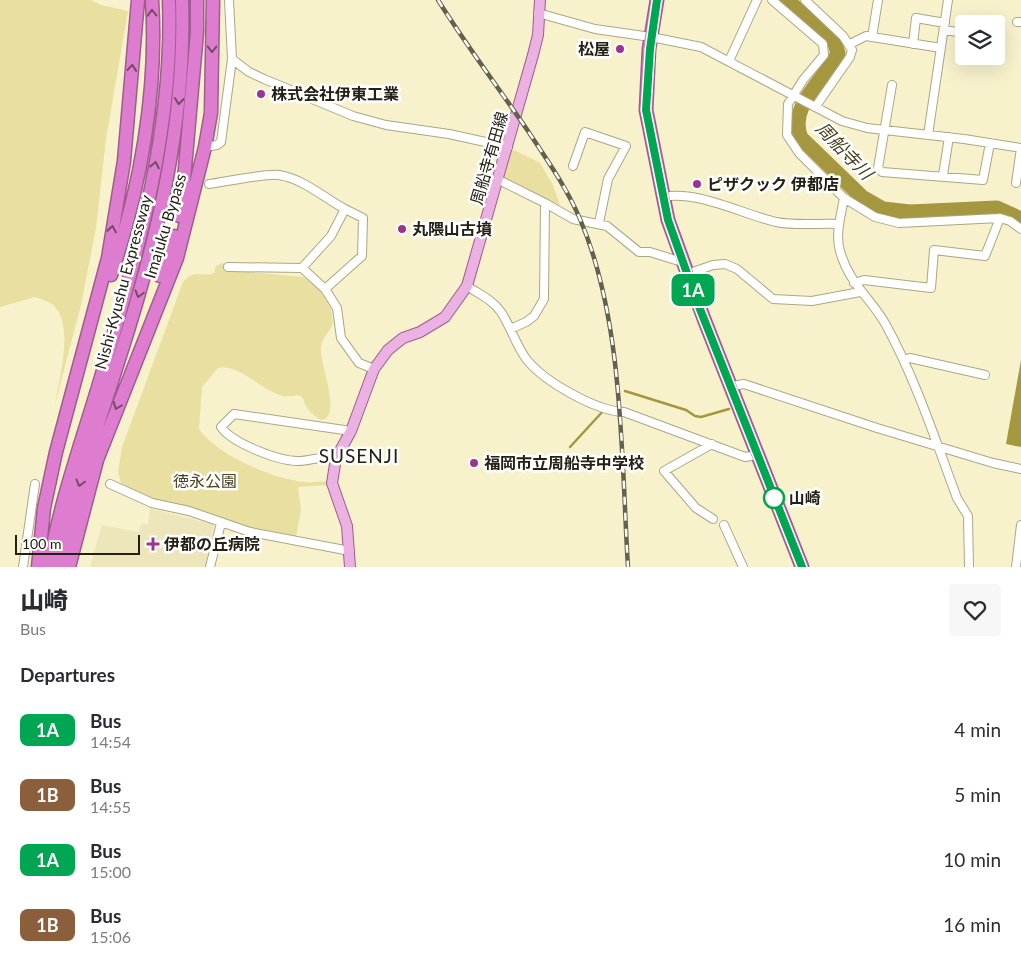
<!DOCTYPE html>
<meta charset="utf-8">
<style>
body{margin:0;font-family:Lato,"Noto Sans JP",sans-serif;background:#f7f7f7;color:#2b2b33;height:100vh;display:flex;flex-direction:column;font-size:19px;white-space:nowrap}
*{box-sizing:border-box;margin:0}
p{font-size:16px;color:#7c7c81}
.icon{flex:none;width:28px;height:28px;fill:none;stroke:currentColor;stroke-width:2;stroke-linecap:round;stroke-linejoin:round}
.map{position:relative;height:567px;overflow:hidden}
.details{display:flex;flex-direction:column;background:#fff;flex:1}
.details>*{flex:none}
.badge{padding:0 10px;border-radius:8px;font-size:18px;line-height:32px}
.controls{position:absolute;left:955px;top:15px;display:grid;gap:10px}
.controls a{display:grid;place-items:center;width:50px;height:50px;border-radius:5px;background:#fff;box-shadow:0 5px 20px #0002;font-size:25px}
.scale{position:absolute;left:15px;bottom:12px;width:125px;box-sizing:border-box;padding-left:5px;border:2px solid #232113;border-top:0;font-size:14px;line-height:18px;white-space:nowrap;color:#232113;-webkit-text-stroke:4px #fff;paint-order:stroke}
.map>.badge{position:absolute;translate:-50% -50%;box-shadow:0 0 0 2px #fff}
h2{padding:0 20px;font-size:19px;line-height:45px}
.round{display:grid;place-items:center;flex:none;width:52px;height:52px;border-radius:5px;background:#f7f7f7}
.overview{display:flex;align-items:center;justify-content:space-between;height:85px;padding:0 20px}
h1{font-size:24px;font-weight:800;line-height:38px}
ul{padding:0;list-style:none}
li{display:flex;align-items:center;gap:15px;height:65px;padding:0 20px}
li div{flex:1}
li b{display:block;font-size:19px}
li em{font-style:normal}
li .badge{min-width:55px;font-weight:700;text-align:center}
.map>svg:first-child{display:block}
.built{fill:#ede6ba}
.green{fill:#e9dfa0}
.water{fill:#a5973f}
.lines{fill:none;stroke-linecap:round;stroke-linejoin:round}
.stream{stroke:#a5973f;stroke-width:2.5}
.river{stroke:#a5973f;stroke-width:15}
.minor-casing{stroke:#aca783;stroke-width:10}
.major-casing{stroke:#9d5d8d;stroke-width:12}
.highway-casing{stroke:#9d5d8d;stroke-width:15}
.minor{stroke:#fff;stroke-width:8}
.major{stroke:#ebb1e2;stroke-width:10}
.highway{stroke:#de7dcf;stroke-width:12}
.rail-casing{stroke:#63614b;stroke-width:4.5}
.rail{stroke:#fff;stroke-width:2.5;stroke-dasharray:8;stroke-linecap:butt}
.oneway{stroke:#774a68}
.line-casing{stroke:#fff;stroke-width:11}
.line{stroke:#00a651;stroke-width:8}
.poi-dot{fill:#9e3292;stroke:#fff;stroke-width:2}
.stop-dot{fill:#fff;stroke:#00a651;stroke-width:2.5}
.labels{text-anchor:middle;stroke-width:5;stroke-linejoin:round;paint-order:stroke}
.poi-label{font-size:16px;font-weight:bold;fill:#232113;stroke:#fff;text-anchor:start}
.street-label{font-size:16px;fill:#232113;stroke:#fff}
.park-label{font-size:16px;fill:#4a441f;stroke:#fff}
.stop-label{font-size:16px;font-weight:bold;fill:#232113;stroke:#fff;text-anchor:start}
.water-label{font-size:18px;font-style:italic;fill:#453f1a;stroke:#fff}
.quarter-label{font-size:19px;letter-spacing:1px;fill:#232113;stroke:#fff}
</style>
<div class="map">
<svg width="1021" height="567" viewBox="0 0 1021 567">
<rect width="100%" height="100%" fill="#f7f2cc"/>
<path class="built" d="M150,508L214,525L205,567H90L102,525L139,532L141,523L148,525Z"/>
<path class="green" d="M0,0H91L101,5L128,11L106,139L96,228L81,305L55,404C59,378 75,325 53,305C48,301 40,299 35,297L0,307Z
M508,147L540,163L553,185L560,205L499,180Z
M222,263L237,271L303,277L319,289L331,309L333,323C330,332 322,337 321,347C319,364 340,408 325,419L321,420C312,415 305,408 303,398L298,395C267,404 247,363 218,368L202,387L199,429C217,455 274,480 306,482C313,483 322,481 329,481L330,485L298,487L301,510L296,537L255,530L146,499L121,483L118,472L122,447L183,282C196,268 200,278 214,273L216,266Z"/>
<path class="water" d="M1021,360V447L1006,444Z"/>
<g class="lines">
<path class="stream" d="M625,391L686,410L695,416L701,417L729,409
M570,447L604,410"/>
<path class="river" d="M787,0L834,41L838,53C826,79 787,106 801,138L862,197L883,209L910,212L997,208L1021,219"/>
<g class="minor-casing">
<path id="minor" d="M772,0L823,44L824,55L803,80L788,104L787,135L799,153L844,198C841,215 835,235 840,251C849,284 871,298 886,325C916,380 935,439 957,498L968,516L969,567
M805,0L843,36L852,50L850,57L816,106
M538,13L595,29L651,37L701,47L842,121L867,128L964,139L1021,148L1016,183
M1017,22H1021
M944,30L964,33
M872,37L878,0
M850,44L866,36L941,48
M913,44L916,18L945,23
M232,59L249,72L264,79L353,116L386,125L449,134L508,147
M729,61L757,0
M892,85L878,168L882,172L983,180L990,143
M928,135L948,0
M205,147L217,145L221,142L232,59L229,0
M573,166L585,132L626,146L608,179L599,223
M943,175L949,137
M499,180L545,203L544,299L534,316L526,322L510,329
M209,184C224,182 267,173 279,175C304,179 324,198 345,209
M663,197C697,190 742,214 776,222C796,226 819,223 839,224
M844,198L875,217L899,223L1000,218L1010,221L1021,229
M545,203L573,219L607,226L639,252H650L682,262
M228,267L302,268L325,289L337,308L341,338L359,363L374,369
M302,268L331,236L345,209L363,218L362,256L325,289
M687,274L713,265L725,264L737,269L773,299L812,301L860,292
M854,283L864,280L931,288L934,250L985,256L1000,218
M467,286C479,294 493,300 501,312C511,327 516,346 527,360C545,382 596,411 624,412L745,457L757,455
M904,360L910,358L985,375
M732,386L744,384L877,428L993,463L1021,469
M712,444L664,471L696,508L713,519
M336,458C322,455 311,461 298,461C278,461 232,443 221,427L234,414L351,431
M110,484L152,503L189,511L250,532L350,551
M724,525L743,567
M23,567L35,484
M210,567L221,523
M1016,567L1021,525"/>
</g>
<g class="major-casing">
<path id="major" d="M350,567L347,526L332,483L336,458L351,431L374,369L388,350L403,338L420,332L445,317L467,286L533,55L538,35L540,0"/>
</g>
<g class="highway-casing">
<path id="highway" d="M657,0L649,49L646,110L668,220L704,319L802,567
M179,216L182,202L197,32V0
M111,275C140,189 158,91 152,0
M160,276L174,236
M38,567L44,508L56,452L108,258L124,161L138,0
M49,567C60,499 85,433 104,367C139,249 174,124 169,0
M60,567C73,495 98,426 120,356C157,241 186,122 182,0
M69,567L97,460L177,258L205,147L211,113L213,0"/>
</g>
<use href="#minor" class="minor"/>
<use href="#major" class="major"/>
<use href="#highway" class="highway"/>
<g class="rail-casing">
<path id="rail" d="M438,0C466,45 498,87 528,131C547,160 567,188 580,219C624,322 621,456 628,567"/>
</g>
<use href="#rail" class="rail"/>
</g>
<defs><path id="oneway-chevron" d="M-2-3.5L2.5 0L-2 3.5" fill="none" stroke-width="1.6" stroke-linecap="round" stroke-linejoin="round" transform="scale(1.25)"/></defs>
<g class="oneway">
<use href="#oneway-chevron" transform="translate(152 13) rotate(-91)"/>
<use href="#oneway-chevron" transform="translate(212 49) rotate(91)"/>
<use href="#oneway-chevron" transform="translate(132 68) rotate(-85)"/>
<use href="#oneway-chevron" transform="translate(179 101) rotate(96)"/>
<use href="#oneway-chevron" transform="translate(155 165) rotate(-79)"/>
<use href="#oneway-chevron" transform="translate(112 229) rotate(-81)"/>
<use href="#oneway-chevron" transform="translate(139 294) rotate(106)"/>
<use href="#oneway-chevron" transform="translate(117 406) rotate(111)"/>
<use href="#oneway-chevron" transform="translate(80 483) rotate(105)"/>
</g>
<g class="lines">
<g class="line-casing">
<path id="line" d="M657,0L650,49L646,110L668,220L698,304L802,567"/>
</g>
<use href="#line" class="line"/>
</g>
<g class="poi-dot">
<circle cx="620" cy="49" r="5"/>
<circle cx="261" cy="94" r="5"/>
<circle cx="697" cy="184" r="5"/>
<circle cx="402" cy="229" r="5"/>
<circle cx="474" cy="463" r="5"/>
<path d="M150.5 536.5h5v5h5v5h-5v5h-5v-5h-5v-5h5z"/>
</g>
<circle class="stop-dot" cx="774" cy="498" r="10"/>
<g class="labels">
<g class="poi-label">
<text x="610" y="55" text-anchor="end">松屋</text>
<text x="271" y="100">株式会社伊東工業</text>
<text x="707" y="190">ピザクック 伊都店</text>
<text x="412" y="235">丸隈山古墳</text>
<text x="484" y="469">福岡市立周船寺中学校</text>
<text x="164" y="550">伊都の丘病院</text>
</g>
<g class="street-label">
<text transform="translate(489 158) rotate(-74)" y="6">周船寺有田線</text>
<text transform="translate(165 226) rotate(-73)" y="6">Imajuku Bypass</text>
<text transform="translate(123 282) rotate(-75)" y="6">Nishi-Kyushu Expressway</text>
</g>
<g class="park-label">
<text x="205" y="487">徳永公園</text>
</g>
<g class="stop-label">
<text x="789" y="504">山崎</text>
</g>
<g class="water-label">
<text transform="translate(844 151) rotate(46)" y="6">周船寺川</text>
</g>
<g class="quarter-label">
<text x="359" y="463">SUSENJI</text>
</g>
</g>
</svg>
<div class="controls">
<a><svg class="icon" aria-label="layers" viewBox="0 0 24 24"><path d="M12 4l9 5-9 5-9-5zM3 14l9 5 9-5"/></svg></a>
</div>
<div class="scale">100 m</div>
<b class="badge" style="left:693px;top:290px;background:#00a651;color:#fff">1A</b>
</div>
<section class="details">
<div class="overview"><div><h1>山崎</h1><p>Bus</p></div><a class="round"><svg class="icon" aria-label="heart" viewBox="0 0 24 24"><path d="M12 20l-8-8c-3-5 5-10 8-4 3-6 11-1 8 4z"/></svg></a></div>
<h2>Departures</h2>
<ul>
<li><span class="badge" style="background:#00a651;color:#fff">1A</span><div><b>Bus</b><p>14:54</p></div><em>4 min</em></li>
<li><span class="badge" style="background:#8b5e3c;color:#fff">1B</span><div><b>Bus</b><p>14:55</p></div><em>5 min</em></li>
<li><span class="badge" style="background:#00a651;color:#fff">1A</span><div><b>Bus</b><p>15:00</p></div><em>10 min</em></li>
<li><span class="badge" style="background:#8b5e3c;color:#fff">1B</span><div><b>Bus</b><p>15:06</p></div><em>16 min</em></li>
</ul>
</section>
